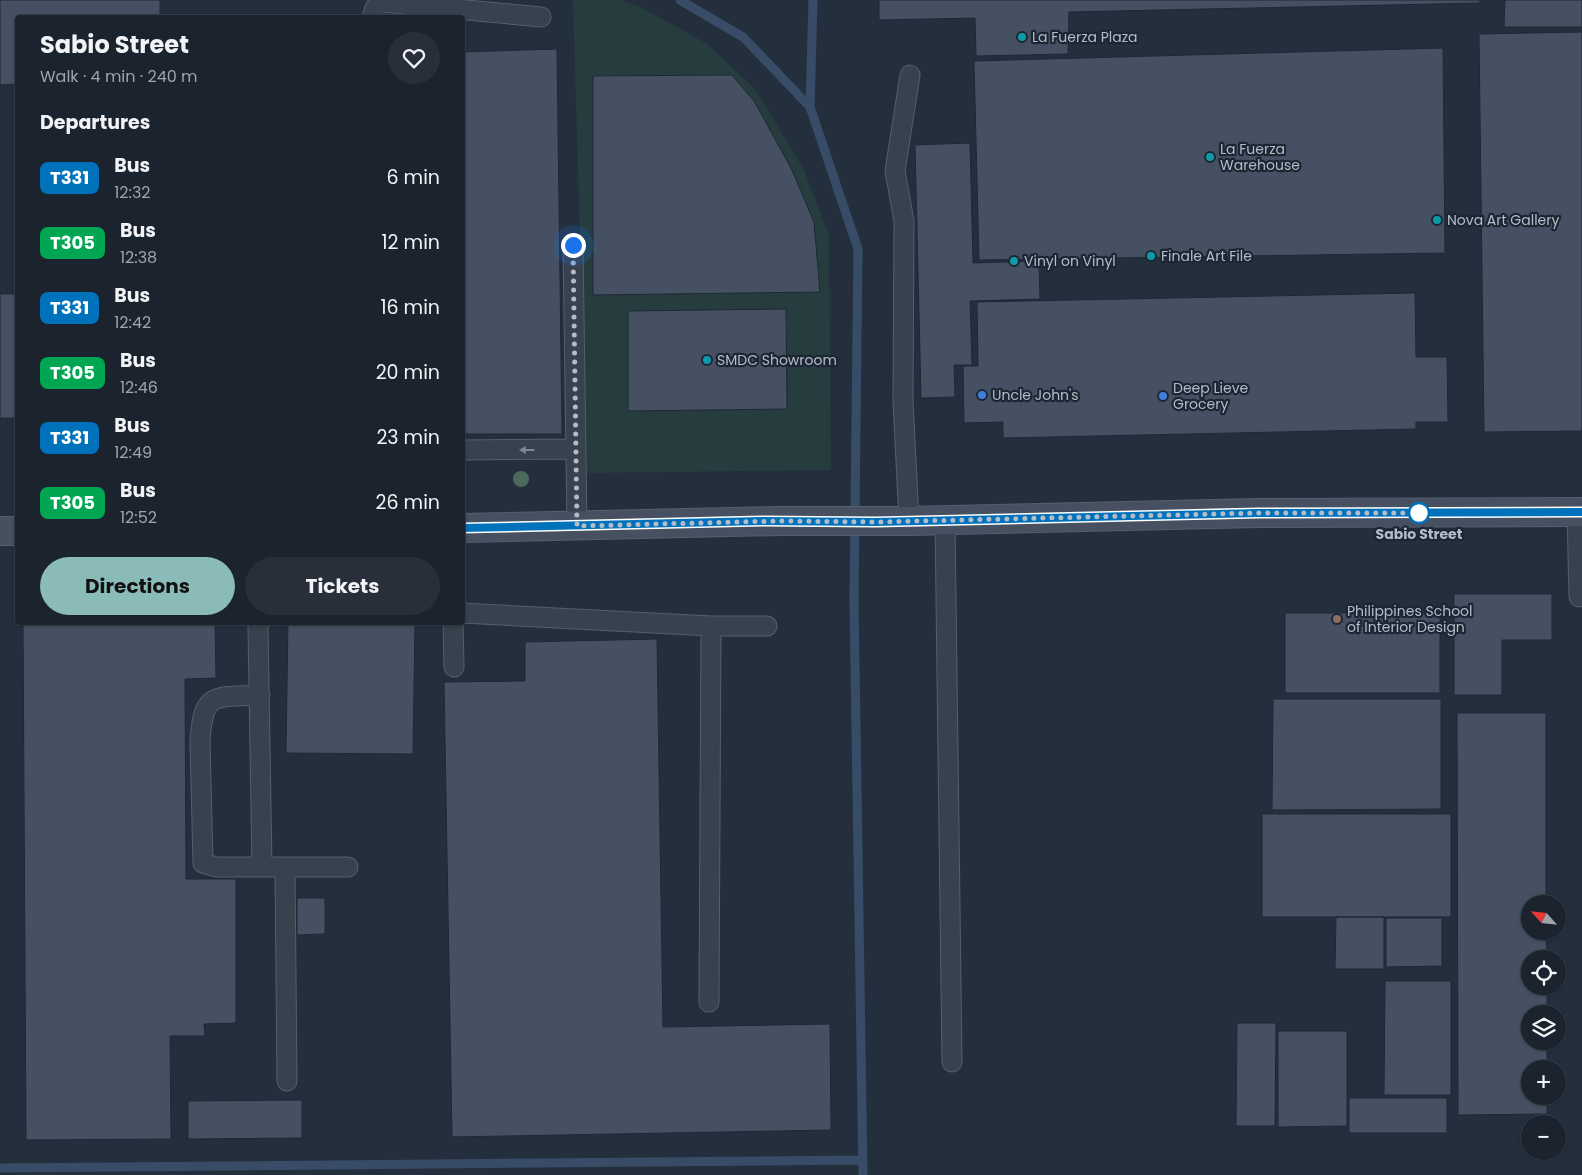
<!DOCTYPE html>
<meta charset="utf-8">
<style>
body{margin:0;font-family:Poppins,sans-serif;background:#282f3a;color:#f1f3f6;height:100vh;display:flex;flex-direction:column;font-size:19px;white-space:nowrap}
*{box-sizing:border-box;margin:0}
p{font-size:16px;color:#a0a4aa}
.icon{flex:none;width:28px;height:28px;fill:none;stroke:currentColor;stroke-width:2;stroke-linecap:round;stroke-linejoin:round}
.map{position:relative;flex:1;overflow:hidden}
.drawer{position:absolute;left:15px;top:15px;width:450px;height:610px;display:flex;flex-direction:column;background:#1b232e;border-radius:5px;box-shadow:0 1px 4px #0004,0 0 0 1px #39404a}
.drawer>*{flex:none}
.badge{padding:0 10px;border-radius:8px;font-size:18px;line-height:32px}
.needle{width:32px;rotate:297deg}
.tools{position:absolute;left:1521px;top:895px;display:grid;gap:10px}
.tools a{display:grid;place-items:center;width:45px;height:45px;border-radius:50%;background:#1b232e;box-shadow:0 1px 4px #0004,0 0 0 1px #39404a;font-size:25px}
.you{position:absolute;width:25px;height:25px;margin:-12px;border:4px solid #fff;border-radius:50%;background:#1a73e8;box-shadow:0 0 0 8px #1a73e833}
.map>.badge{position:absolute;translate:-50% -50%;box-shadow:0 0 0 2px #fff}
h2{padding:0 25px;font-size:19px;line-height:45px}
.round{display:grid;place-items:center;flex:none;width:52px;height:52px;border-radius:26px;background:#282f3a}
.head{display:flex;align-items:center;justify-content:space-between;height:85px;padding:0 25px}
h1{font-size:24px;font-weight:700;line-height:38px}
.action{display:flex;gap:10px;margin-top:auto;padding:10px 25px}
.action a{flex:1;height:58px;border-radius:30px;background:#8bbbb9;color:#111;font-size:20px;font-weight:700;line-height:58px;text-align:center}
.action a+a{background:#282f3a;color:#f1f3f6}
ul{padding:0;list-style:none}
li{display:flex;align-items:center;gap:15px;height:65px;padding:0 25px}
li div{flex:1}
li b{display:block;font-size:19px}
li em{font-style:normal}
li .badge{min-width:55px;font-weight:700;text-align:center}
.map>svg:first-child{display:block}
.green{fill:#263c3f}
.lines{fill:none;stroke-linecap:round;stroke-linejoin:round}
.stream{stroke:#394c67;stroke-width:9}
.building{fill:#455162;stroke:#1f2835}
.lane-casing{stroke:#565f6c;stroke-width:21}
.secondary-casing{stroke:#565f6c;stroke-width:30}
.lane{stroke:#38414e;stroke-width:19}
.secondary{stroke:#465061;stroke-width:28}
.tree{fill:#4b6a5d}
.oneway{fill:#7c8592}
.line-casing{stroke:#fff;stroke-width:11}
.line{stroke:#0072bc;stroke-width:8}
.walk{stroke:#b4bcc9;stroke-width:5;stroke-dasharray:0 9}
.culture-dot{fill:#0f9aa8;stroke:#1d2633;stroke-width:2}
.shop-dot{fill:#3f7fe0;stroke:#1d2633;stroke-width:2}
.stop-dot{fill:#fff;stroke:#0072bc;stroke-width:2.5}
.education-dot{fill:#8d6e63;stroke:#1d2633;stroke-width:2}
.labels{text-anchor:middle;stroke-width:4.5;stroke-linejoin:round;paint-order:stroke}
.poi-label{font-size:14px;fill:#b4bcc9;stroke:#1d2633;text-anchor:start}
.stop-label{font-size:14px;font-weight:bold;fill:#b4bcc9;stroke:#1d2633}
</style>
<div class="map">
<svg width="1582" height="1175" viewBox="0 0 1582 1175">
<rect width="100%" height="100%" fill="#242f3e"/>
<path class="green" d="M573,0H620L641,7L707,44L755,89L804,170L829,235L831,470L587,473Z"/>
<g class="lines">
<path class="stream" d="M680,0L743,37L810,107
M813,0L810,107L858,249L854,600L863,1175
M0,1168L863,1160"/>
</g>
<path class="building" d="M0,0H160V15H143V18H18V84L0,85Z
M879,0H1480V3L1069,12L1068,54L976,56L975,18L879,20Z
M1505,0H1582V27H1504Z
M1582,32V431L1484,432L1479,34Z
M1443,48L1445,253L979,260L974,61Z
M557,49L562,434H462V52Z
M732,75L754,101L791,168L814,222L820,292L593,295V76Z
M970,143L973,263L1039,261L1040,299L970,301L972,365H954L955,397L921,398L915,145Z
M1415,293L1416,357H1447L1448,422H1416V429L1003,438V422L964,423L963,366H978L977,302Z
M0,294H18V418H0Z
M786,309L787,409L628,411V311Z
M1454,594H1552V640H1502V695H1454Z
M1285,613H1440V693H1285Z
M23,622H215L216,678L185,679L186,879H236V1023L204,1024L205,1036H170L171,1139L26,1140Z
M288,622H415L413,754L286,753Z
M657,639L663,1027L830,1024L831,1130L452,1137L444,682L525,681V642Z
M1273,699H1441V809L1272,810Z
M1457,713H1546V904H1530V931H1546L1547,959H1530V986H1547V1014H1530V1041H1547V1069H1530V1096H1547V1114L1458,1115Z
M1262,814H1451V917H1262Z
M297,898H325V934L297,935Z
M1336,917H1384V969H1335Z
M1386,918H1442V966L1386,967Z
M1385,981H1451V1095H1384Z
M1237,1023H1276L1275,1126H1236Z
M1278,1031H1347V1126L1278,1127Z
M1349,1098H1447V1133H1349Z
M302,1100V1138L188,1139V1101Z"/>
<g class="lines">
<g class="lane-casing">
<path id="lane" d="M372,18L375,8L382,2L541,17
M573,245L577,526
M462,450L576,449
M1577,512L1579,597
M945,520L952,1062
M909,521L903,401L904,221L895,171L910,75
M462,613L711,626H767
M260,622L258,628L262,867
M453,622L454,667
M260,695C214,698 203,690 200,742L203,863L216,867H348
M285,868L287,1081
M709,1002L711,626"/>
</g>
<g class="secondary-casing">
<path id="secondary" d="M462,528L780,521H909L1258,513L1582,512
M0,531H18"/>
</g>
<use href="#lane" class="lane"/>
<use href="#secondary" class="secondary"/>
</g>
<circle class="tree" cx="521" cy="479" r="8"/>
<defs><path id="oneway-solid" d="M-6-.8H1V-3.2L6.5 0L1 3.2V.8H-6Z" transform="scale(1.25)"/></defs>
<use class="oneway" href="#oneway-solid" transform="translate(527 450) rotate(180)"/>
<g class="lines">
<g class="line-casing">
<path id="line" d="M462,528L762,521L876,522L1258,513L1582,512"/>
</g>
<use href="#line" class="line"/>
<path class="walk" d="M573,245L577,526L780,521L876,522L1258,513H1419"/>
</g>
<g class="culture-dot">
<circle cx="1022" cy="37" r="5"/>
<circle cx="1210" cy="157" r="5"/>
<circle cx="1437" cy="220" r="5"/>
<circle cx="1151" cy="256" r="5"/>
<circle cx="1014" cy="261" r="5"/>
<circle cx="707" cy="360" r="5"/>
</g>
<g class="shop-dot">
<circle cx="982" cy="395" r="5"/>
<circle cx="1163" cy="396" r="5"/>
</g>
<circle class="stop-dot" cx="1419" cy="513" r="10"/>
<circle class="education-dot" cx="1337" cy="619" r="5"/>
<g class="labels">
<g class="poi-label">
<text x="1032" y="42">La Fuerza Plaza</text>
<text x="1220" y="154">La Fuerza<tspan x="1220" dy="16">Warehouse</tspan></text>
<text x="1447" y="225">Nova Art Gallery</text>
<text x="1161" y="261">Finale Art File</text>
<text x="1024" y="266">Vinyl on Vinyl</text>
<text x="717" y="365">SMDC Showroom</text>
<text x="1173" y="393">Deep Lieve<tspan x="1173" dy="16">Grocery</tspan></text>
<text x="992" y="400">Uncle John's</text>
<text x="1347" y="616">Philippines School<tspan x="1347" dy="16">of Interior Design</tspan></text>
</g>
<g class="stop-label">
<text x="1419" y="539">Sabio Street</text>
</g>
</g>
</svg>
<div class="tools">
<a><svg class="needle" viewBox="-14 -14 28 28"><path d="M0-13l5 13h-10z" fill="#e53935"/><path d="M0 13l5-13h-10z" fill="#a0a4aa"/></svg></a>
<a><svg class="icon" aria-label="locate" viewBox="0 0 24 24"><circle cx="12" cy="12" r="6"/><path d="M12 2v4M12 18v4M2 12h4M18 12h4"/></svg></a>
<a><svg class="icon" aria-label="layers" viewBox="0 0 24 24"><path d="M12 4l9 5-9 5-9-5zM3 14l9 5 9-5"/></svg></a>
<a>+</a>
<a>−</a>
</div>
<div class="you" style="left:573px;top:245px"></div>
<section class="drawer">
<div class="head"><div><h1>Sabio Street</h1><p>Walk · 4 min · 240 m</p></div><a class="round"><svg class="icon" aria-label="heart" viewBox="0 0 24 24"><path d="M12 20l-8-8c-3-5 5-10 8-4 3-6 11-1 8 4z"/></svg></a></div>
<h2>Departures</h2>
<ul>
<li><span class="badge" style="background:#0072bc;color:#fff">T331</span><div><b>Bus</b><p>12:32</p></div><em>6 min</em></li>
<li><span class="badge" style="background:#00a651;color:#fff">T305</span><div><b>Bus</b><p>12:38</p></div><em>12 min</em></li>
<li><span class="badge" style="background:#0072bc;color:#fff">T331</span><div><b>Bus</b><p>12:42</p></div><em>16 min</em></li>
<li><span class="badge" style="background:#00a651;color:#fff">T305</span><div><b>Bus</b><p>12:46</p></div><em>20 min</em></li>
<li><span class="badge" style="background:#0072bc;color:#fff">T331</span><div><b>Bus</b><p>12:49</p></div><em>23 min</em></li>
<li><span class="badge" style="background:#00a651;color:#fff">T305</span><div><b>Bus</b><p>12:52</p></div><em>26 min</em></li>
</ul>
<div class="action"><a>Directions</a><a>Tickets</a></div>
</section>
</div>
